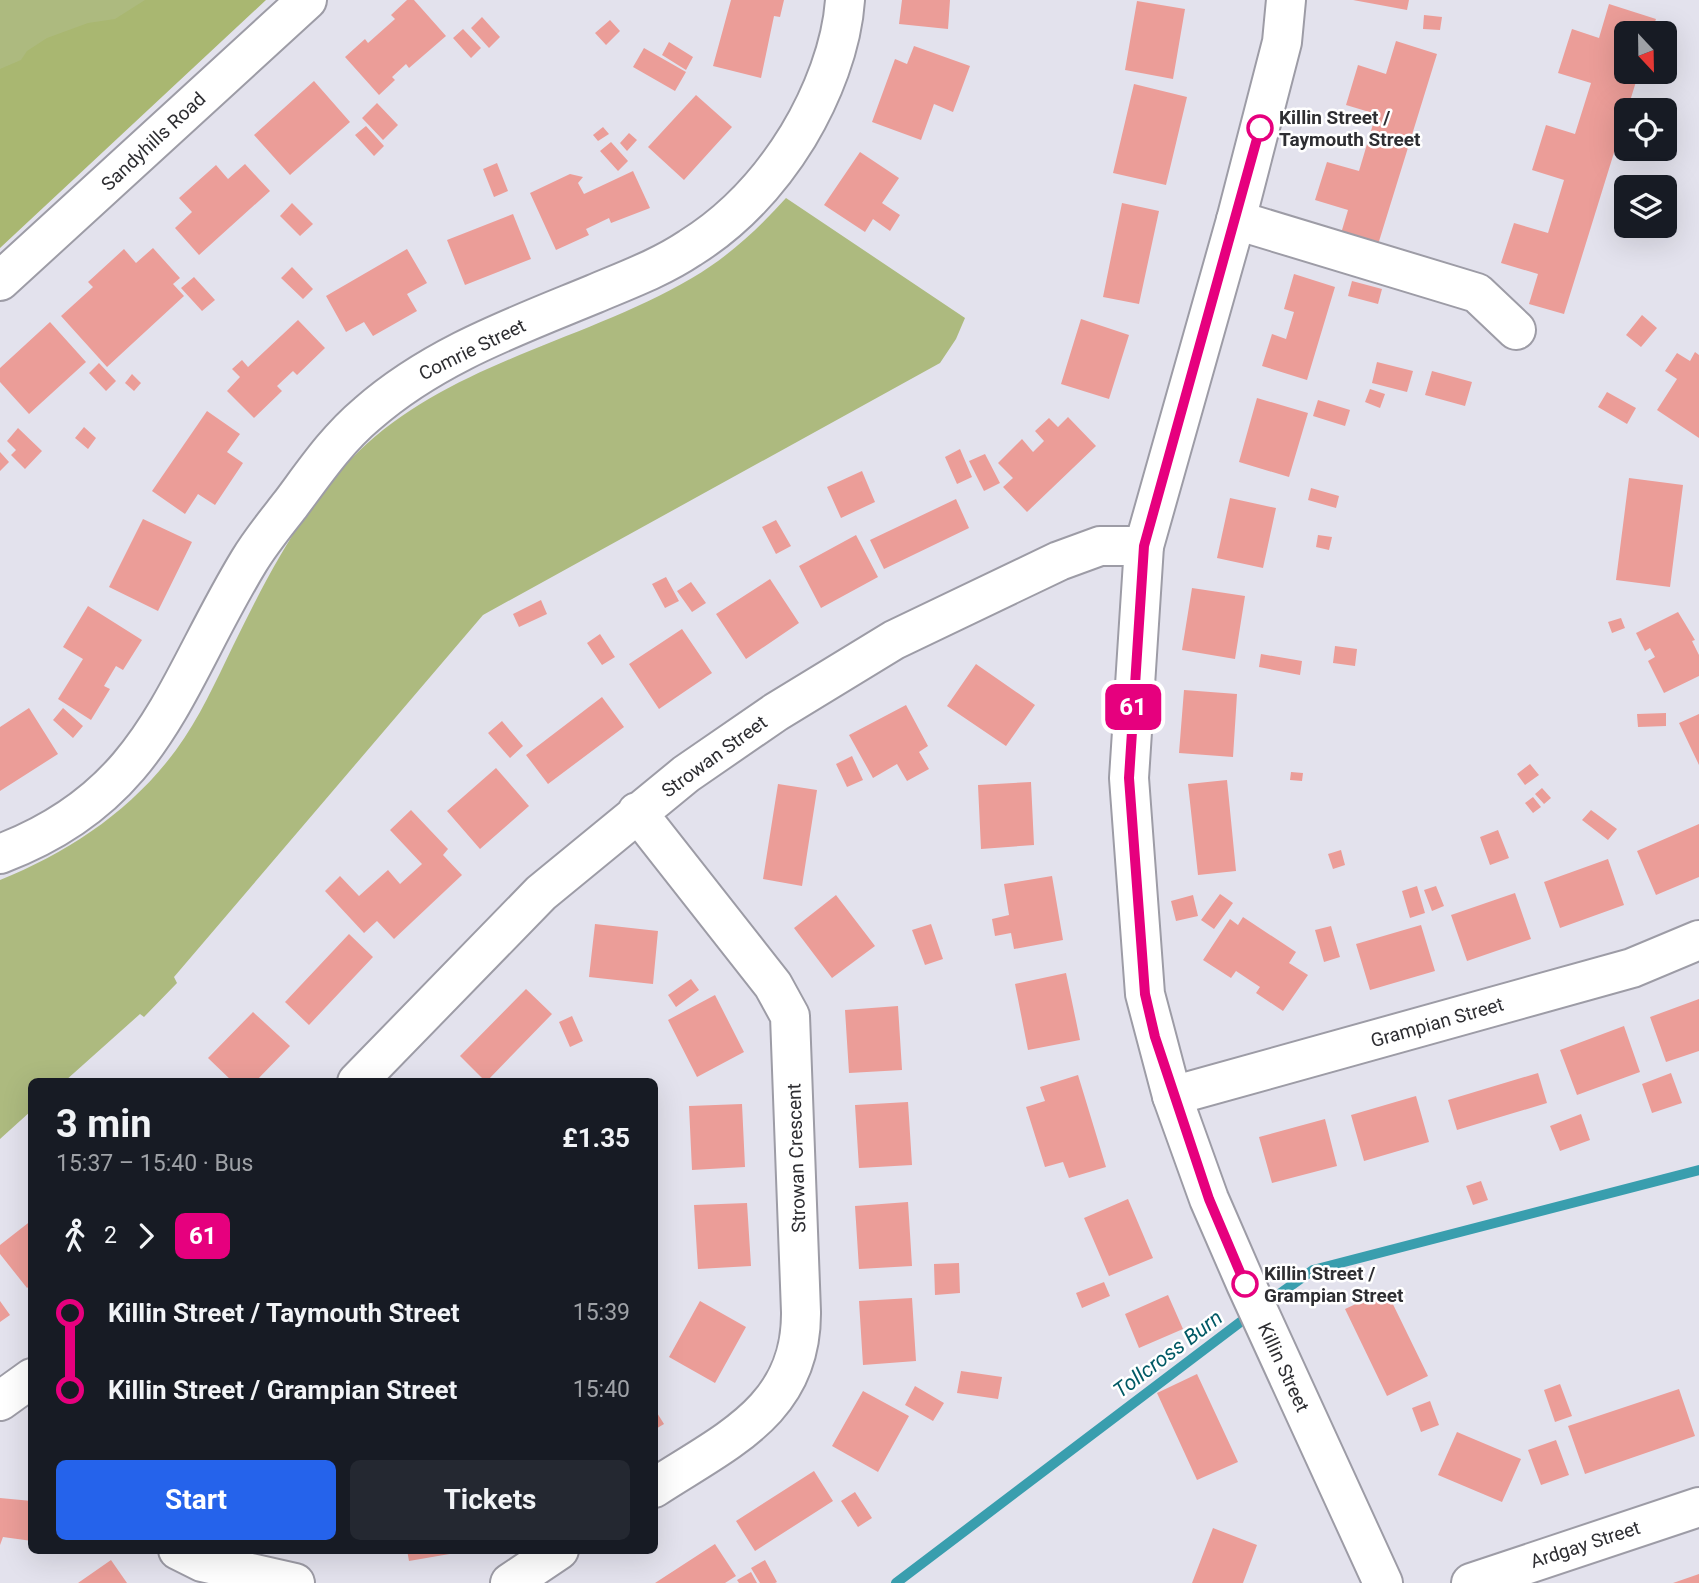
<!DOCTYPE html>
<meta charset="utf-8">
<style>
body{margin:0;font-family:Roboto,sans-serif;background:#242831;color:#f1f3f6;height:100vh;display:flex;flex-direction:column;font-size:26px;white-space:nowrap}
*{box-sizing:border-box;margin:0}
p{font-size:23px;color:#9ea1a6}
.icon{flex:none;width:38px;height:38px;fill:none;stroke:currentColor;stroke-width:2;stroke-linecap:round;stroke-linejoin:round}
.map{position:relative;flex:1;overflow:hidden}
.side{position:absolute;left:28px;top:1078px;width:630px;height:476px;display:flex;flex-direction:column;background:#171b24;border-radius:10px;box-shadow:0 7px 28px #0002}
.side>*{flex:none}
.badge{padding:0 14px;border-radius:10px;font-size:24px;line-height:46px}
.needle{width:46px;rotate:158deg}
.fabs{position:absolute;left:1614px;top:21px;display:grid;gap:14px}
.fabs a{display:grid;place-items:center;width:63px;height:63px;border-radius:10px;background:#171b24;box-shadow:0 7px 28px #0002;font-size:35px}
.map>.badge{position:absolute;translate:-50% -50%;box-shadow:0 0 0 4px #fff}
.legs{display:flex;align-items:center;gap:10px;height:77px;padding:0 28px;font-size:23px}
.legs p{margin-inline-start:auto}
.head{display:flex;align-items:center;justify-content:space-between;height:119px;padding:0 28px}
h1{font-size:38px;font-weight:700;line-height:52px}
.cta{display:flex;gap:14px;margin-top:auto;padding:14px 28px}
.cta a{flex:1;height:80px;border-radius:10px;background:#2563eb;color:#fff;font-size:28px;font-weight:700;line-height:80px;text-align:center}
.cta a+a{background:#242831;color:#f1f3f6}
ul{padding:0 28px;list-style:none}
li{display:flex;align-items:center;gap:24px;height:77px;font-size:26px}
li i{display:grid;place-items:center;width:10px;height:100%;margin:0 9px;background:currentColor}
li i::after{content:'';width:18px;height:18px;margin:-9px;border:5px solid;border-radius:50%;background:#171b24}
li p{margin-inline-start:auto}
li:first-child i{background:linear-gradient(#0000 50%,currentColor 0)}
li:last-child i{background:linear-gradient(currentColor 50%,#0000 0)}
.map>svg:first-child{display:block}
.green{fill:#adba7f}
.forest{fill:#a9b771}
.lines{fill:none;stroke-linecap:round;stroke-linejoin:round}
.stream{stroke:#399eae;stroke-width:10}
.building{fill:#eb9d98}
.minor-casing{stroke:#9d9ca6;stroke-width:42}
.major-casing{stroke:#9d9ca6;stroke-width:42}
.minor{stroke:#fff;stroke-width:38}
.major{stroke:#fff;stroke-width:38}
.line-1-casing{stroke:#fff;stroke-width:16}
.line-1{stroke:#e6007e;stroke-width:10}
.stop-1-dot{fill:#fff;stroke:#e6007e;stroke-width:3.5}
.labels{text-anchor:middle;stroke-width:5;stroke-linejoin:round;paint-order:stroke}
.stop-label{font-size:19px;font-weight:bold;fill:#2e2e32;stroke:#fff;text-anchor:start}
.street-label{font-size:19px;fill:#2e2e32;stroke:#fff}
.water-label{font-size:21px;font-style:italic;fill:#005965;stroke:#fff}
</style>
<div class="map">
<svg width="1699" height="1583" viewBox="0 0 1699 1583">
<rect width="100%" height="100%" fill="#e3e2ed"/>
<path class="green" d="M0,0H265L0,139Z
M786,198L965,318L956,339L940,363L483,615L174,977L177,983L144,1017L140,1014L65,1081L32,1082L31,1111L0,1139V880C69,852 131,811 176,750C199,719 216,681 233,646C267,577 302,507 358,452C451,362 583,342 692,278C728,257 758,229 786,198Z"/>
<path class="forest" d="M145,0H266L0,248V69L21,60L27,51L47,38L88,23L115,19Z"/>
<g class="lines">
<path class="stream" d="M1264,1305L1313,1270L1699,1170
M896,1583L1251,1314"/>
</g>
<path class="building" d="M407,0H414L446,36L409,68L406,64L392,77L395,80L379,95L345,57L365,39L368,43L395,19L391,15Z
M731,0H784L780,17L774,16L761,78L713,66Z
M902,0H950L948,29L899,24Z
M1353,0H1409L1407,10Z
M1137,1L1185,9L1173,79L1125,70Z
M1609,4L1656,19L1651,33H1626V72H1639L1564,314L1529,304L1538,274L1501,263L1514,223L1548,233L1564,180L1532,170L1546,125L1575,134L1591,83L1558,73L1572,29L1599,38Z
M1424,15L1442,17L1440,30L1423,29Z
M482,17L500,37L489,48L471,28Z
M610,20L620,31L606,45L595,33Z
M463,29L481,48L471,58L453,38Z
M1396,41L1437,54L1376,251L1339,240L1348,210L1315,200L1327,162L1359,171L1376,114L1346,105L1358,65L1386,74Z
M669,42L693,57L686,70L662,55Z
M914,46L970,66L953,112L934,104L921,140L872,122L895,59L907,64Z
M644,48L686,72L675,91L633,67Z
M314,81L350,122L290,175L254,135Z
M1134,84L1187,97L1166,185L1113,173Z
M696,95L732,127L684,180L648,147Z
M377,103L398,125L383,140L362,118Z
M366,126L384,146L374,156L355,135Z
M603,127L609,134L598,141L593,135Z
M629,133L637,140L627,151L620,143Z
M611,142L628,161L618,171L600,151Z
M860,152L899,178L882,203L900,215L890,231L873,219L865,232L824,205Z
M497,163L508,191L494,197L483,169Z
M245,164L270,191L199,255L175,228L192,212L179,198L216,165L228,179Z
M633,171L650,208L611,223L609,218L586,229L589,235L556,250L530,193L570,174L583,177L578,183L584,194Z
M292,203L313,224L300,236L280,216Z
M1122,203L1159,211L1139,304L1103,297Z
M513,214L531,259L465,285L447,240Z
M153,248L180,278L173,284L184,296L107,367L61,316L93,287L88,282L124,249L136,263Z
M407,249L427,283L407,294L417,311L373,336L364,322L346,332L326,296Z
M292,267L313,289L303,299L281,278Z
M1294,274L1335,287L1307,380L1262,366L1272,334L1286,339L1294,312L1284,309Z
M194,277L215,300L202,311L181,288Z
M1352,281L1382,289L1378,304L1348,296Z
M1642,315L1657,328L1641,347L1626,335Z
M1081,319L1129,335L1109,399L1061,384Z
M298,320L325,348L297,375L293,371L277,386L282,391L254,418L227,391L240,377L232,369L242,360L248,367Z
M50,322L86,362L29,414L0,382V368Z
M1695,352L1699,355V438L1657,410L1677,379L1665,371L1677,353L1690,361Z
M1377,362L1413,371L1407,392L1372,383Z
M99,363L116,381L106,391L89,373Z
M1432,371L1472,382L1465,406L1425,395Z
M132,374L141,383L134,391L125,383Z
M1370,389L1385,394L1380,408L1365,402Z
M1607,392L1636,408L1627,424L1598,407Z
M1257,398L1308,413L1289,477L1239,462Z
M1318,400L1350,410L1345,426L1313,416Z
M207,411L240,434L227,452L243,463L215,505L198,494L185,514L152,491Z
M1068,417L1096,446L1027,512L1003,487L1013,478L998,463L1022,439L1033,452L1044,441L1035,431L1049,418L1058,427Z
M84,427L96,438L88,449L75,438Z
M18,428L42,451L25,469L11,455L16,450L7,441Z
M960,449L972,477L957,484L945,457Z
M0,452L9,462L0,471Z
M985,454L1000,483L984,491L969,461Z
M862,471L875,502L841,518L827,487Z
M1629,478L1683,485L1670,587L1616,580Z
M1311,488L1339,496L1336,508L1308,500Z
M1230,498L1276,508L1263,568L1217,558Z
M956,499L969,528L884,569L870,540Z
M143,519L192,542L158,611L109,587Z
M776,520L791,546L776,554L762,527Z
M856,535L878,577L821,608L799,566Z
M1318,535L1332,537L1329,550L1316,547Z
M666,577L679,601L665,608L652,584Z
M770,579L799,623L746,659L716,614Z
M691,582L706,603L692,612L677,591Z
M1192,588L1245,596L1235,659L1182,650Z
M541,600L547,614L519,627L513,614Z
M88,606L142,640L123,670L116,666L104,686L110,689L91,720L58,699L83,659L63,647Z
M1678,612L1695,640L1692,641L1699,655V676L1664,693L1648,661L1655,657L1650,648L1645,651L1636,633Z
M1621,618L1625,628L1612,633L1608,622Z
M682,629L712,673L659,709L629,664Z
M600,634L615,657L602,665L587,643Z
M1335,646L1357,649L1355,666L1333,663Z
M1261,654L1302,661L1300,675L1259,667Z
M976,664L1035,705L1006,746L947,706Z
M1184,690L1237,694L1233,757L1179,753Z
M602,697L624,727L548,784L526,755Z
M906,705L928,746L919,752L929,769L907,781L897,764L873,778L849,735Z
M29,708L58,754L0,791V727Z
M63,708L83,726L73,738L53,720Z
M1666,713V726L1638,727L1637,714Z
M1699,714V765L1679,723Z
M502,721L523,746L510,758L488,733Z
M852,756L863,780L847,787L836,764Z
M1530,764L1539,775L1525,785L1517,774Z
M496,768L529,806L480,849L447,811Z
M1291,772L1303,773L1302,781L1290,780Z
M1227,780L1236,871L1198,875L1188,784Z
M1031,782L1034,845L981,849L978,785Z
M778,784L817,790L802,886L763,879Z
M1542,788L1551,798L1544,804L1535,794Z
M1533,797L1541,807L1533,813L1525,803Z
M411,810L448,849L443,855L462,875L394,939L377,921L364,933L325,891L340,876L359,896L388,870L400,884L422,864L390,830Z
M1591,810L1617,829L1608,840L1582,820Z
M1699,824V877L1656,895L1637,851Z
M1498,830L1509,858L1490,865L1480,837Z
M1341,850L1345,865L1333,869L1328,854Z
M1608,859L1624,905L1560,928L1544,882Z
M1052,876L1063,940L1014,949L1011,933L995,936L992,919L1009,915L1004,884Z
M1417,886L1425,913L1410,918L1402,891Z
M1436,886L1444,906L1432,911L1424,890Z
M1515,893L1531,939L1467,961L1451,915Z
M1220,894L1233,903L1214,929L1201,920Z
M836,895L875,946L832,978L794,928Z
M1193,895L1198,916L1176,921L1171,901Z
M1243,917L1296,952L1289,963L1308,975L1283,1011L1256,993L1260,987L1236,971L1231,978L1203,960L1230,919L1238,925Z
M595,924L658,931L653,984L589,977Z
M931,924L943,959L925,965L912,930Z
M1421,925L1435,971L1370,990L1356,944Z
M1331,926L1340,957L1324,962L1315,930Z
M349,934L373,957L309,1025L285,1002Z
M1066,973L1080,1040L1028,1050L1015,984Z
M691,979L699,990L676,1007L668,995Z
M526,989L552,1014L486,1082L460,1056Z
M715,995L744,1052L697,1077L668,1020Z
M1699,999V1051L1666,1062L1650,1017Z
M898,1006L902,1070L849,1073L845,1010Z
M253,1012L290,1046L255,1082H233L208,1058Z
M572,1016L583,1041L570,1047L559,1022Z
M1624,1026L1640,1072L1577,1095L1560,1050Z
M1538,1073L1547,1103L1457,1130L1448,1100Z
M1671,1073L1682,1103L1652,1113L1642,1084Z
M1078,1075L1106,1167L1069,1178L1063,1162L1045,1167L1026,1107L1045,1101L1040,1087Z
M1416,1096L1429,1142L1364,1161L1351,1115Z
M908,1102L912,1165L859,1168L855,1105Z
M742,1104L745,1167L692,1170L689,1106Z
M1581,1114L1590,1140L1560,1151L1550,1126Z
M1325,1119L1337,1166L1272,1183L1259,1137Z
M1481,1181L1488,1200L1473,1205L1466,1186Z
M1128,1199L1153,1258L1109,1276L1084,1218Z
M908,1202L912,1266L859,1269L855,1206Z
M747,1203L751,1266L698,1269L694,1205Z
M32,1220V1284L27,1288L0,1254V1245Z
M959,1263L960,1293L935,1295L934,1264Z
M1104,1282L1110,1296L1082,1308L1076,1293Z
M1386,1290L1428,1376L1387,1396L1345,1309Z
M1168,1295L1183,1329L1139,1348L1125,1314Z
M912,1298L916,1361L863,1365L859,1301Z
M0,1301L10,1315L0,1322Z
M700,1301L746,1327L715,1383L669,1357Z
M961,1371L1002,1377L998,1399L957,1393Z
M1197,1374L1238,1462L1197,1480L1157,1393Z
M1560,1384L1572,1416L1555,1422L1544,1390Z
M915,1386L944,1403L933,1421L905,1405Z
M1679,1389L1695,1436L1585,1474L1568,1426Z
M863,1391L909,1416L878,1472L832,1446Z
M1430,1401L1439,1425L1421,1432L1412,1408Z
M654,1408L664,1424L654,1430Z
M1457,1432L1521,1459L1502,1502L1438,1475Z
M1556,1440L1569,1475L1541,1485L1528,1450Z
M814,1471L833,1501L755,1551L736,1521Z
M855,1492L872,1518L858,1527L841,1501Z
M0,1498L32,1501V1541L3,1537L0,1545Z
M1213,1528L1257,1545L1243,1583H1192Z
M715,1544L736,1576L725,1583H655Z
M407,1550H461V1552L409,1561Z
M111,1560L127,1583H78Z
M765,1560L777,1582L775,1583H760L751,1568Z
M751,1572L757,1583H739L737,1580Z
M1699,1574V1583H1673Z"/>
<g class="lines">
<g class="minor-casing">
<path id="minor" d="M1236,220L1477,293L1516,330
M0,281L307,0
M637,812L773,985L790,1016L801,1312C802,1410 726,1441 654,1488
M0,854C154,796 173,686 249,561C261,541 276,523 290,505C314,473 336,440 367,414C433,356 514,327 594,294C627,280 660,268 690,248C735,220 771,180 798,136C822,96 842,46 845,0
M357,1082L541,893L686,774L776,712L894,640L1059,561L1100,546H1144
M1172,1096L1632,968L1699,940
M0,1401L32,1378
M178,1550L202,1562L295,1583
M510,1583L559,1550
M1471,1583L1699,1507"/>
</g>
<g class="major-casing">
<path id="major" d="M1286,0L1282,42L1236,220L1144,546L1129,778L1145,994L1172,1096L1209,1199L1246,1284L1383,1583"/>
</g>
<use href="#minor" class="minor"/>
<use href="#major" class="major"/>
</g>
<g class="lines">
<g class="line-1-casing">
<path id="line-1" d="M1245,1284L1209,1199L1155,1037L1145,994L1129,778L1144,546L1260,128"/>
</g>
<use href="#line-1" class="line-1"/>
</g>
<g class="stop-1-dot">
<circle cx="1260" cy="128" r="12"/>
<circle cx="1245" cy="1284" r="12"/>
</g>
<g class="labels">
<g class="stop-label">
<text x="1279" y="124">Killin Street /<tspan x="1279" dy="22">Taymouth Street</tspan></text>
<text x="1264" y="1280">Killin Street /<tspan x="1264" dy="22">Grampian Street</tspan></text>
</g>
<g class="street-label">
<text transform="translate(153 141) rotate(-43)" y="7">Sandyhills Road</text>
<text transform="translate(472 349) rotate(-26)" y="7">Comrie Street</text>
<text transform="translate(714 756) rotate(-36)" y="7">Strowan Street</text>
<text transform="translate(1437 1022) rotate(-16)" y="7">Grampian Street</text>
<text transform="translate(796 1158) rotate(-92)" y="7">Strowan Crescent</text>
<text transform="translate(1284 1367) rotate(65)" y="7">Killin Street</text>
<text transform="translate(1585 1544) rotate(-18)" y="7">Ardgay Street</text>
</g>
<g class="water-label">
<text transform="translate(1168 1354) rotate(-37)" y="7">Tollcross Burn</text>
</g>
</g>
</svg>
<div class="fabs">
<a><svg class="needle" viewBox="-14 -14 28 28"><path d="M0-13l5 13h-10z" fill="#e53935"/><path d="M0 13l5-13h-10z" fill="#9ea1a6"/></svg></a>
<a><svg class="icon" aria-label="locate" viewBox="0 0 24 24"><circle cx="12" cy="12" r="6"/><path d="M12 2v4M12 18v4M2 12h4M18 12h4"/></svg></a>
<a><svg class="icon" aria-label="layers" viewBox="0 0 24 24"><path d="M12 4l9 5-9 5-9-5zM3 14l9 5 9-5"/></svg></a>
</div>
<b class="badge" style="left:1133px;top:707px;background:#e6007e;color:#fff">61</b>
<section class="side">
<div class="head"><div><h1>3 min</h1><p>15:37 – 15:40 · Bus</p></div><b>£1.35</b></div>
<div class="legs"><svg class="icon" aria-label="walk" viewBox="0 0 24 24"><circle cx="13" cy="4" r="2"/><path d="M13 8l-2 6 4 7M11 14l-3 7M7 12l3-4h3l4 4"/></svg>2<svg class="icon" aria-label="forward" viewBox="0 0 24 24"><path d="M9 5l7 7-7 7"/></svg><b class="badge" style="background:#e6007e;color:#fff">61</b></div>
<ul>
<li><i style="color:#e6007e"></i><b>Killin Street / Taymouth Street</b><p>15:39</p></li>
<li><i style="color:#e6007e"></i><b>Killin Street / Grampian Street</b><p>15:40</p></li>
</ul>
<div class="cta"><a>Start</a><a>Tickets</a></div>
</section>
</div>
